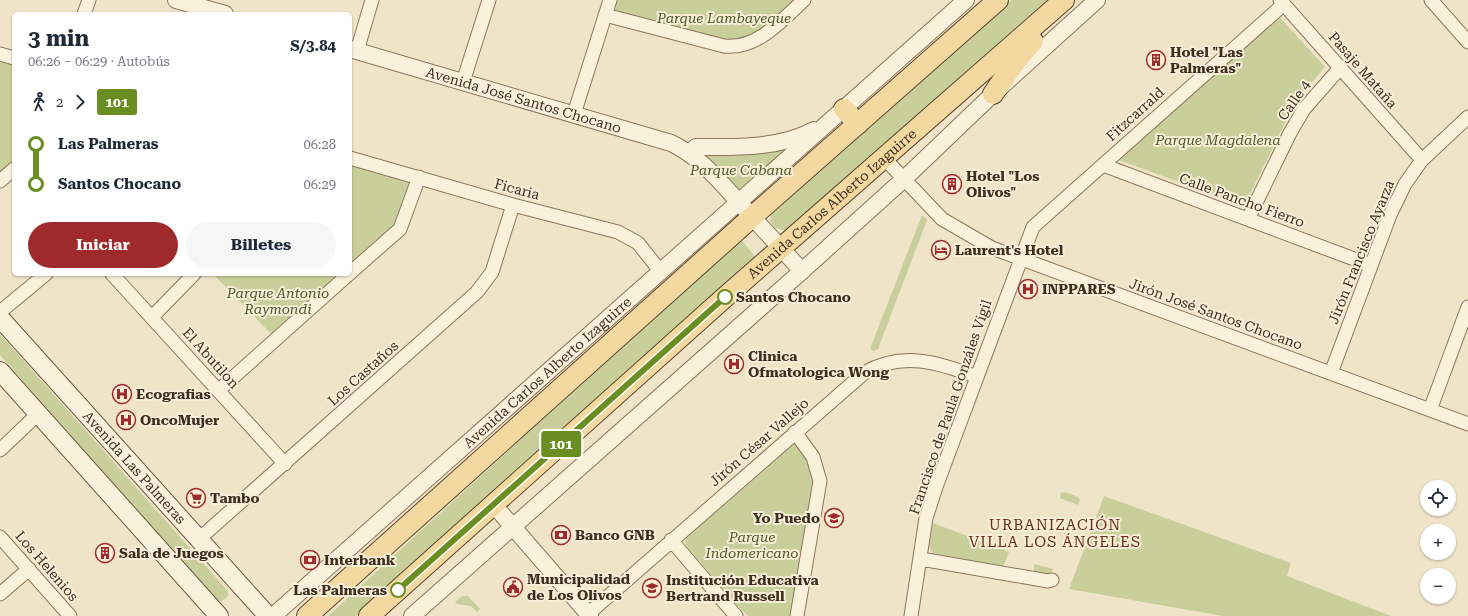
<!DOCTYPE html>
<html lang="es">
<meta charset="utf-8">
<style>
body{margin:0;font-family:"Roboto Serif",serif;background:#f6f6f7;color:#1f2937;height:100vh;display:flex;flex-direction:column;font-size:15px;white-space:nowrap}
*{box-sizing:border-box;margin:0}
p{font-size:13px;color:#747a83}
.icon{flex:none;width:22px;height:22px;fill:none;stroke:currentColor;stroke-width:2;stroke-linecap:round;stroke-linejoin:round}
.map{position:relative;flex:1;overflow:hidden}
.drawer{position:absolute;left:12px;top:12px;width:340px;height:264px;display:flex;flex-direction:column;background:#fff;border-radius:6px;box-shadow:0 1px 3px #0004}
.drawer>*{flex:none}
.badge{padding:0 8px;border-radius:3px;font-size:14px;line-height:26px}
.buttons{position:absolute;left:1420px;top:480px;display:grid;gap:8px}
.buttons a{display:grid;place-items:center;width:36px;height:36px;border-radius:50%;background:#fff;box-shadow:0 1px 3px #0004;font-size:20px}
.map>.badge{position:absolute;translate:-50% -50%;box-shadow:0 0 0 2px #fff}
.legs{display:flex;align-items:center;gap:6px;height:44px;padding:0 16px;font-size:13px}
.legs p{margin-inline-start:auto}
.head{display:flex;align-items:center;justify-content:space-between;height:68px;padding:0 16px}
h1{font-size:22px;font-weight:700;line-height:30px}
.button{display:flex;gap:8px;margin-top:auto;padding:8px 16px}
.button a{flex:1;height:46px;border-radius:24px;background:#9e2a2b;color:#fff;font-size:16px;font-weight:700;line-height:46px;text-align:center}
.button a+a{background:#f6f6f7;color:#1f2937}
ul{padding:0 16px;list-style:none}
li{display:flex;align-items:center;gap:14px;height:40px;font-size:15px}
li i{display:grid;place-items:center;width:6px;height:100%;margin:0 5px;background:currentColor}
li i::after{content:'';width:10px;height:10px;margin:-5px;border:3px solid;border-radius:50%;background:#fff}
li p{margin-inline-start:auto}
li:first-child i{background:linear-gradient(#0000 50%,currentColor 0)}
li:last-child i{background:linear-gradient(currentColor 50%,#0000 0)}
.map>svg:first-child{display:block}
.green{fill:#c9cf9b}
.lines{fill:none;stroke-linecap:round;stroke-linejoin:round}
.minor-casing{stroke:#8d765c;stroke-width:15}
.tertiary-casing{stroke:#8d765c;stroke-width:18}
.secondary-casing{stroke:#6f573f;stroke-width:20}
.primary-casing{stroke:#5b4430;stroke-width:22}
.minor{stroke:#faf1dc;stroke-width:13}
.tertiary{stroke:#faf1dc;stroke-width:16}
.secondary{stroke:#faf1dc;stroke-width:18}
.primary{stroke:#f3d9a0;stroke-width:20}
.line-1-casing{stroke:#fff;stroke-width:9}
.line-1{stroke:#6b8e23;stroke-width:6}
.stop-1-dot{fill:#fff;stroke:#6b8e23;stroke-width:2}
.labels{text-anchor:middle;stroke-width:4;stroke-linejoin:round;paint-order:stroke}
.park-label{font-size:14px;font-style:italic;fill:#4d5a26;stroke:#f7eed8}
.poi-label{font-size:14px;font-weight:bold;fill:#3d2e20;stroke:#f7eed8;text-anchor:start}
.street-label{font-size:14px;fill:#3d2e20;stroke:#f7eed8}
.stop-label{font-size:14px;font-weight:bold;fill:#3d2e20;stroke:#f7eed8;text-anchor:start}
.neighbourhood-label{font-size:15px;letter-spacing:1px;fill:#6b2e1e;stroke:#f7eed8}
</style>
<div class="map">
<svg width="1468" height="616" viewBox="0 0 1468 616">
<rect width="100%" height="100%" fill="#f0e4c8"/>
<path class="green" d="M610,0H804L747,44L605,15Z
M1012,0H1047L786,231L775,228L770,221L772,211Z
M1278,15L1325,67L1295,103L1244,206L1119,160Z
M0,54L14,58V169L0,181Z
M802,142L741,191H735L701,153Z
M350,158L419,177L405,219L350,273Z
M922,215L927,220L878,349L874,351L870,349Z
M740,238L756,258L356,616H328Z
M213,274H349L276,339Z
M0,334L228,591V596L222,601L215,599L0,355Z
M793,444L798,445C810,464 813,473 813,495L792,616H748L734,602L688,548L685,543L686,538Z
M1065,492L1078,497L1080,500L1078,505L1060,498L1061,493Z
M1104,496L1291,563L1287,576L1391,616H1223L1069,589Z
M933,523L1009,552L1003,567L933,553L929,547Z
M1034,564L1053,569L1049,576L1034,572Z
M462,596H468L480,609L477,612L471,606L457,604L455,602Z"/>
<g class="lines">
<g class="minor-casing">
<path id="minor" d="M1280,0L1422,160
M1431,0L1468,42
M84,14L89,0
M605,15L724,46C757,50 782,20 804,0
M357,51L372,0
M0,54L14,58
M463,82L489,0
M574,114L610,0
M350,158L513,205L618,232L638,243L661,272
M884,158L942,219L992,248L1468,424
M1103,165L1370,265
M0,181L14,169
M1248,219L1290,133L1304,109L1340,68
M350,273L400,229L419,177
M112,274L285,464
M0,312L46,274
M152,317L194,274
M1331,373L1390,215L1405,184L1422,160L1468,117
M219,390L349,274
M1430,410L1468,307
M795,432L813,457L820,481L797,616
M0,450L39,413
M0,537L70,616
M199,539L477,292L492,272L513,205
M671,540L736,616
M921,559L1048,581L1052,580
M0,594L29,569
M588,614L864,373C902,351 938,362 977,377
M911,616L926,518L936,487L1033,227L1284,4"/>
</g>
<g class="tertiary-casing">
<g id="tertiary">
<path d="M176,0L225,14"/>
<path id="s1" d="M350,49L671,143C701,157 722,184 744,208C763,229 783,250 802,271"/>
<path d="M694,156L693,150L696,147C735,147 779,149 814,130"/>
<path d="M494,505L590,616"/>
<path id="s2" d="M273,616L966,0"/>
<path d="M412,616L802,271L904,179L993,94L1097,0"/>
</g>
</g>
<g class="secondary-casing">
<g id="secondary">
<path id="s3" d="M0,318L268,616"/>
<path d="M0,371L219,616"/>
</g>
</g>
<g class="primary-casing">
<g id="primary">
<path d="M993,94L1015,62L1033,41"/>
<path d="M844,109L858,124"/>
<path d="M307,616L752,217L998,0"/>
<path id="s4" d="M369,616L724,298L1064,0"/>
</g>
</g>
<use href="#minor" class="minor"/>
<use href="#tertiary" class="tertiary"/>
<use href="#secondary" class="secondary"/>
<use href="#primary" class="primary"/>
</g>
<g class="lines">
<g class="line-1-casing">
<path id="line-1" d="M398,590L725,297"/>
</g>
<use href="#line-1" class="line-1"/>
</g>
<defs>
<g id="building-ring" transform="scale(1)"><circle r="9.5" fill="#f7eed8" stroke="#9e2a2b" stroke-width="1.5"/><path d="M-4-6H4V6H1V3H-1V6H-4ZM-2.5-4.3h1.7v1.8h-1.7ZM.8-4.3h1.7v1.8H.8ZM-2.5-1h1.7V.8h-1.7ZM.8-1h1.7V.8H.8Z" fill="#9e2a2b"/></g>
<g id="hotel-ring" transform="scale(1)"><circle r="9.5" fill="#f7eed8" stroke="#9e2a2b" stroke-width="1.5"/><path d="M-6-4.5h1.5V1H6V5H4.5V3h-9V5H-6ZM-4 0a1.8 1.8 0 1 1 3.6 0ZM.5 0V-2.5h3Q6-2.5 6 0Z" fill="#9e2a2b"/></g>
<g id="hospital-ring" transform="scale(1)"><circle r="9.5" fill="#f7eed8" stroke="#9e2a2b" stroke-width="1.5"/><path d="M-5-5h3v3.5h4V-5h3V5h-3V1.5h-4V5h-3Z" fill="#9e2a2b"/></g>
<g id="supermarket-ring" transform="scale(1)"><circle r="9.5" fill="#f7eed8" stroke="#9e2a2b" stroke-width="1.5"/><path d="M-6-5.5h2.5l.6 2H6L4.5 2H-2.5L-4.4-4H-6ZM-1.5 3.2a1.3 1.3 0 1 0 .1 0ZM3 3.2a1.3 1.3 0 1 0 .1 0Z" fill="#9e2a2b"/></g>
<g id="school-ring" transform="scale(1)"><circle r="9.5" fill="#f7eed8" stroke="#9e2a2b" stroke-width="1.5"/><path d="M0-5L7-2L0 1L-7-2ZM-4 1L0 2.5L4 1V4Q0 6-4 4Z" fill="#9e2a2b"/></g>
<g id="bank-ring" transform="scale(1)"><circle r="9.5" fill="#f7eed8" stroke="#9e2a2b" stroke-width="1.5"/><path d="M-6-4H6V4H-6ZM0-2.3a2.3 2.3 0 1 0 0 4.6a2.3 2.3 0 1 0 0-4.6Z" fill="#9e2a2b"/></g>
<g id="civic-ring" transform="scale(1)"><circle r="9.5" fill="#f7eed8" stroke="#9e2a2b" stroke-width="1.5"/><path d="M-.6-6.5H3V-4.5H.6V-3L4-1V1h2V6H-6V1h2V-1L-.6-3ZM-1.2 2.5V6h2.4V2.5Z" fill="#9e2a2b"/></g>
</defs>
<g fill-rule="evenodd">
<use href="#building-ring" x="1156" y="60"/>
<use href="#building-ring" x="952" y="184"/>
<use href="#hotel-ring" x="941" y="250"/>
<use href="#hospital-ring" x="1028" y="289"/>
<use href="#hospital-ring" x="734" y="364"/>
<use href="#hospital-ring" x="122" y="394"/>
<use href="#hospital-ring" x="126" y="420"/>
<use href="#supermarket-ring" x="196" y="498"/>
<use href="#school-ring" x="834" y="518"/>
<use href="#bank-ring" x="561" y="535"/>
<use href="#building-ring" x="105" y="553"/>
<use href="#bank-ring" x="310" y="560"/>
<use href="#civic-ring" x="513" y="587"/>
<use href="#school-ring" x="652" y="588"/>
</g>
<g class="stop-1-dot">
<circle cx="725" cy="297" r="7"/>
<circle cx="398" cy="590" r="7"/>
</g>
<g class="labels">
<g class="park-label">
<text x="724" y="23">Parque Lambayeque</text>
<text x="1218" y="145">Parque Magdalena</text>
<text x="741" y="175">Parque Cabana</text>
<text x="278" y="298">Parque Antonio<tspan x="278" dy="16">Raymondi</tspan></text>
<text x="752" y="542">Parque<tspan x="752" dy="16">Indomericano</tspan></text>
</g>
<g class="poi-label">
<text x="1170" y="57">Hotel "Las<tspan x="1170" dy="16">Palmeras"</tspan></text>
<text x="966" y="181">Hotel "Los<tspan x="966" dy="16">Olivos"</tspan></text>
<text x="955" y="255">Laurent's Hotel</text>
<text x="1042" y="294">INPPARES</text>
<text x="748" y="361">Clinica<tspan x="748" dy="16">Ofmatologica Wong</tspan></text>
<text x="136" y="399">Ecografias</text>
<text x="140" y="425">OncoMujer</text>
<text x="210" y="503">Tambo</text>
<text x="820" y="523" text-anchor="end">Yo Puedo</text>
<text x="575" y="540">Banco GNB</text>
<text x="119" y="558">Sala de Juegos</text>
<text x="324" y="565">Interbank</text>
<text x="527" y="584">Municipalidad<tspan x="527" dy="16">de Los Olivos</tspan></text>
<text x="666" y="585">Institución Educativa<tspan x="666" dy="16">Bertrand Russell</tspan></text>
</g>
<g class="street-label">
<text transform="translate(1363 70) rotate(49)" y="5">Pasaje Mataña</text>
<text dy="5" stroke="none"><textPath href="#s1" startOffset="181">Avenida José Santos Chocano</textPath></text>
<text transform="translate(1294 100) rotate(-55)" y="5">Calle 4</text>
<text transform="translate(1135 114) rotate(-42)" y="5">Fitzcarrald</text>
<text transform="translate(517 189) rotate(15)" y="5">Ficaria</text>
<text transform="translate(1242 200) rotate(20)" y="5">Calle Pancho Fierro</text>
<text dy="5" stroke="none"><textPath href="#s4" startOffset="620">Avenida Carlos Alberto Izaguirre</textPath></text>
<text transform="translate(1361 252) rotate(-68)" y="5">Jirón Francisco Ayarza</text>
<text transform="translate(1216 314) rotate(20)" y="5">Jirón José Santos Chocano</text>
<text transform="translate(211 358) rotate(48)" y="5">El Abutilon</text>
<text dy="5" stroke="none"><textPath href="#s2" startOffset="367">Avenida Carlos Alberto Izaguirre</textPath></text>
<text transform="translate(363 373) rotate(-42)" y="5">Los Castaños</text>
<text transform="translate(950 407) rotate(-71)" y="5">Francisco de Paula Gonzáles Vigil</text>
<text transform="translate(759 442) rotate(-41)" y="5">Jirón César Vallejo</text>
<text dy="5" stroke="none"><textPath href="#s3" startOffset="201">Avenida Las Palmeras</textPath></text>
<text transform="translate(47 566) rotate(49)" y="5">Los Helenios</text>
</g>
<g class="stop-label">
<text x="736" y="302">Santos Chocano</text>
<text x="387" y="595" text-anchor="end">Las Palmeras</text>
</g>
<g class="neighbourhood-label">
<text x="1055" y="530">URBANIZACIÓN<tspan x="1055" dy="17">VILLA LOS ÁNGELES</tspan></text>
</g>
</g>
</svg>
<div class="buttons">
<a><svg class="icon" aria-label="locate" viewBox="0 0 24 24"><circle cx="12" cy="12" r="6"/><path d="M12 2v4M12 18v4M2 12h4M18 12h4"/></svg></a>
<a>+</a>
<a>−</a>
</div>
<b class="badge" style="left:561px;top:444px;background:#6b8e23;color:#fff">101</b>
<section class="drawer">
<div class="head"><div><h1>3 min</h1><p>06:26 – 06:29 · Autobús</p></div><b>S/3.84</b></div>
<div class="legs"><svg class="icon" aria-label="walk" viewBox="0 0 24 24"><circle cx="13" cy="4" r="2"/><path d="M13 8l-2 6 4 7M11 14l-3 7M7 12l3-4h3l4 4"/></svg>2<svg class="icon" aria-label="forward" viewBox="0 0 24 24"><path d="M9 5l7 7-7 7"/></svg><b class="badge" style="background:#6b8e23;color:#fff">101</b></div>
<ul>
<li><i style="color:#6b8e23"></i><b>Las Palmeras</b><p>06:28</p></li>
<li><i style="color:#6b8e23"></i><b>Santos Chocano</b><p>06:29</p></li>
</ul>
<div class="button"><a>Iniciar</a><a>Billetes</a></div>
</section>
</div>
